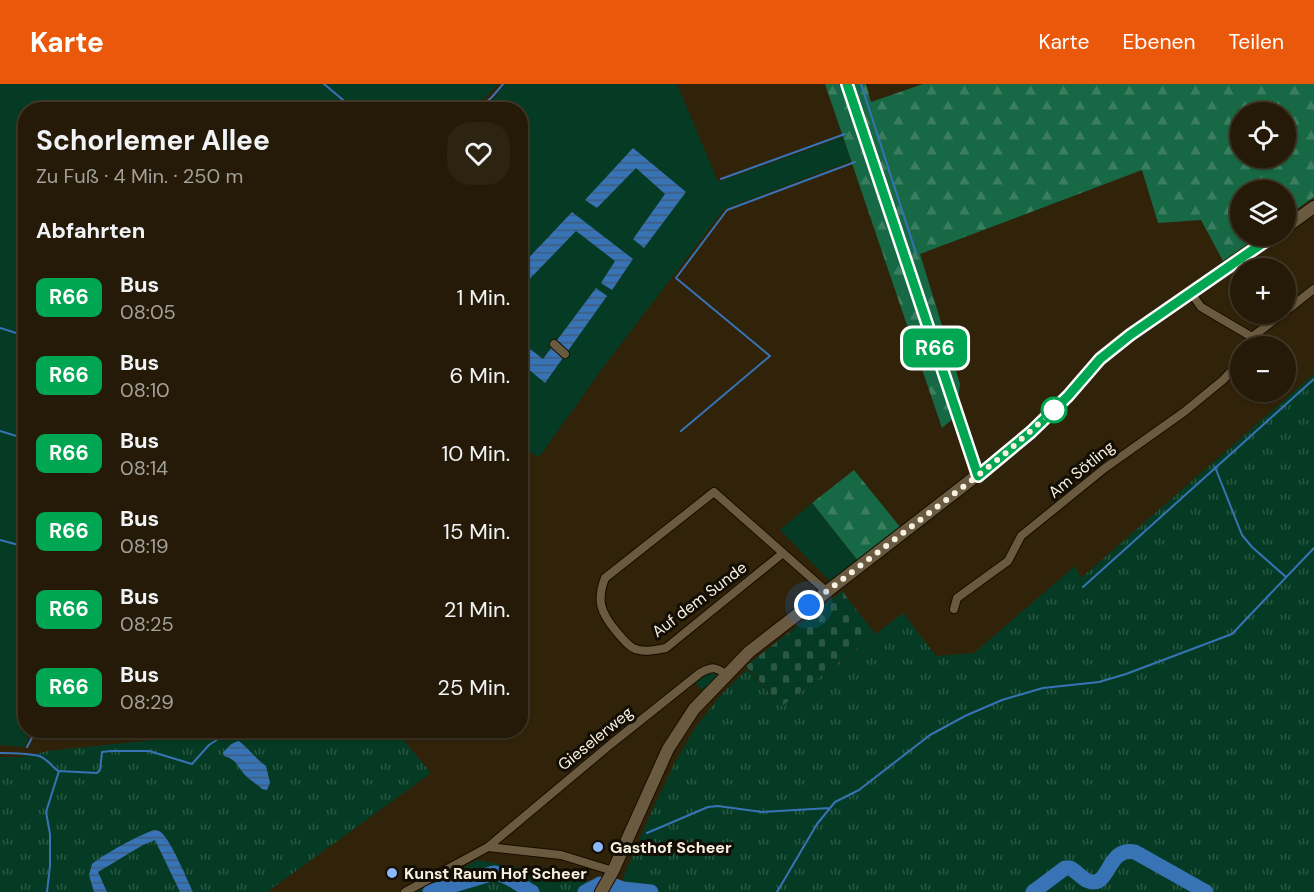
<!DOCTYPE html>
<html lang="de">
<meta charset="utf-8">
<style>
body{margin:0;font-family:"DM Sans",sans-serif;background:#2c2311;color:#f1f3f6;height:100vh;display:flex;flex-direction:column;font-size:22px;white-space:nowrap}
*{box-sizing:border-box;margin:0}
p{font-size:20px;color:#a3a19b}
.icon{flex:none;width:33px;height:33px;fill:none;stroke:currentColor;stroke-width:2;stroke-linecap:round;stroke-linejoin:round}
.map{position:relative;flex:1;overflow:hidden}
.sheet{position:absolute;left:18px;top:18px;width:510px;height:636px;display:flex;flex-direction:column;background:#241a07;border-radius:24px;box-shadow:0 2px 4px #0004,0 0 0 2px #413828}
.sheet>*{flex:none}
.badge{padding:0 12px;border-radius:9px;font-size:21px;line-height:39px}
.tools{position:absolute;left:1230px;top:18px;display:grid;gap:12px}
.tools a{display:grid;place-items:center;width:66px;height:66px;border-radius:50%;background:#241a07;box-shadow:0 2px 4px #0004,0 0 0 2px #413828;font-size:30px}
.you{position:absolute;width:30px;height:30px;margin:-15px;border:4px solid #fff;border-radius:50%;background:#1a73e8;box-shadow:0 0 0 9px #1a73e833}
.map>.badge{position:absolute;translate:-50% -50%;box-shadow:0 0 0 3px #fff}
h2{padding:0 18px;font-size:22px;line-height:54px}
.round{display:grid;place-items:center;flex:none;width:63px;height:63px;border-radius:24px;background:#2c2311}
.summary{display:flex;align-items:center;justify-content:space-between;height:102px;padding:0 18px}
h1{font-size:28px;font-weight:700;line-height:45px}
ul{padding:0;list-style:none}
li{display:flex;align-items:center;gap:18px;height:78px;padding:0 18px}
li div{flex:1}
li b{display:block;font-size:22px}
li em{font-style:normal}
li .badge{min-width:66px;font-weight:700;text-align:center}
header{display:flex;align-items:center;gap:36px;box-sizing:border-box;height:84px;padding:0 30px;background:#ea580c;color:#fff}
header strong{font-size:28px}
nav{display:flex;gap:33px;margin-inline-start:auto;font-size:21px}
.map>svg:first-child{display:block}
.grass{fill:url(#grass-tufts)}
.forest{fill:url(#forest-firs);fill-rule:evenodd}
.cemetery{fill:url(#cemetery-stones)}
.park{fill:#053b24}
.water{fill:url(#water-rules)}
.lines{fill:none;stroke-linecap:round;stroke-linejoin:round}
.stream{stroke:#3773b5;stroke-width:2}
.river{stroke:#3773b5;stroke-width:15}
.street-casing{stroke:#180c00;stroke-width:10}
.secondary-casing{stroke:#180c00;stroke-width:14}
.street{stroke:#695a40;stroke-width:8}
.secondary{stroke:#695a40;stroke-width:12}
.line-casing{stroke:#fff;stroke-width:14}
.line{stroke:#00a651;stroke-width:9}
.walk{stroke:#f8f0e1;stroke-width:6;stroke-dasharray:0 10.8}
.stop-dot{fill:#fff;stroke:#00a651;stroke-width:3}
.poi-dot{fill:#8eb8fd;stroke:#130e04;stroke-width:2}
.labels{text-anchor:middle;stroke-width:6;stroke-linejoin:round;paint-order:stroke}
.street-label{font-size:16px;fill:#f8f0e1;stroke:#130e04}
.poi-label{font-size:16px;font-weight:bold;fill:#f8f0e1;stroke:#130e04;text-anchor:start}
</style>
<header>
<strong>Karte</strong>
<nav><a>Karte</a><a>Ebenen</a><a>Teilen</a></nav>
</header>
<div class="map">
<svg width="1314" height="808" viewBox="0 0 1314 808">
<defs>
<pattern id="grass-tufts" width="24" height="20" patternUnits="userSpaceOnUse" patternTransform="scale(1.5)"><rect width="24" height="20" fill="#053b24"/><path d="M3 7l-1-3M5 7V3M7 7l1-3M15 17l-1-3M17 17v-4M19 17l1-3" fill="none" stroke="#2a5844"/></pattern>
<pattern id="forest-firs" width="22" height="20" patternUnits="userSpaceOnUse" patternTransform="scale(1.5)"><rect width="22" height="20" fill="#176844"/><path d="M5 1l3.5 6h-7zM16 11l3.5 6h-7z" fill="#3a7e5f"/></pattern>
<pattern id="cemetery-stones" width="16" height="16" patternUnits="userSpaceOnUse" patternTransform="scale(1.5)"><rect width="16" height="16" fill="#053b24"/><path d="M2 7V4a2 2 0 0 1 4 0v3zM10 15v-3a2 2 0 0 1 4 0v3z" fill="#2a5844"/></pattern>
<pattern id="water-rules" width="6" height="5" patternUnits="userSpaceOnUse" patternTransform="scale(1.5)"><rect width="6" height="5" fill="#3773b5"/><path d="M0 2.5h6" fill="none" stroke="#405e7c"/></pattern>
</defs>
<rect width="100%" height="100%" fill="#302309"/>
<path class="grass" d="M1314,290V808H621L623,805L624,791L654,722L675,678L695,644L719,613L747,585L782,622L903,529L936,572L974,569L1075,482L1081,494Z
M395,646L431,689L267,808H0V673H21L48,667L238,647Z
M478,776L597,799L593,808H416Z"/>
<path class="forest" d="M825,0H866L871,18L923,0H1314V113L1286,133V106H1240V152H1259L1223,177L1201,136L1158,139L1142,86L920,170L960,300L956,332L942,344ZM1240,28H1286V74H1240Z
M854,386L900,443L858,477L812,419Z"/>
<path class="cemetery" d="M842,507L875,550L782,622L746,582Z"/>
<path class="park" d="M0,0H498L484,15L470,25L26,26V646L30,647L25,663L0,661Z
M505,0H677L718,98L843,53L851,77L724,125L602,285L539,373L521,364L520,26H480L494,14Z
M812,419L858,477L831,498L780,446Z
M716,588L717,593L704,608L694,597L707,589Z"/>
<path class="water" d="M633,64L686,108L644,164L633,155L665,110L636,84L597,124L585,116Z
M572,128L633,175L612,206L601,199L615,177L576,147L521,204V182Z
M596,204L607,212L545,299L521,279L520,257L543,275Z
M239,657C249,665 256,675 266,682L270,699L267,706L262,705C257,700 251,697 246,692C237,683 238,676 224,672L223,669C228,663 231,659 239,657Z
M154,746C156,746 157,746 159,747C169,751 187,796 193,808H180L155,756L143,761L98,788L107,808H94L89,791L92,780C106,769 137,752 154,746Z"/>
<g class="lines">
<path class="stream" d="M324,0L355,26
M861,0L916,169
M477,26L492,13L503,0
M721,95L845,50
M0,244L26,252
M0,347L26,355
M681,347L770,272L676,194L727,126L855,78
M1215,383L1242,451L1252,463L1286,493
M0,456L26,463
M1083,503L1314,295
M27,663L36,646
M0,669C12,669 27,669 39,672C46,674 52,682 58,687
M647,749L708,723L718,722L762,728L830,724
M47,808L50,782V750L46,728L59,687L97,689L100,686L102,668L111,667H149L192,680L209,661L232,646
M777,808L817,740L835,718L859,706L930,651L965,632L1002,616L1043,604L1099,598L1126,590L1232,550L1314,464"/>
<path class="river" d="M430,808L494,789C508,790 520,802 532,808
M585,808L600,800L615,802L623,805L651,808
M1033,808L1065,784H1070C1076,787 1081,793 1086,796C1111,808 1105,762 1135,768L1206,808"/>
<g class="street-casing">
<path id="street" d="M847,0L978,392
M1191,209L1201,223L1252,253
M1286,227L1314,205
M554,260L565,270
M1254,262L1252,253L1282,230
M783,469L666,564C655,566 643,569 633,564C626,560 621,553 616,547C601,529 596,517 605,494L714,408L826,507
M954,525L957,514L1008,477L1021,452L1105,384L1184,328L1223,296L1240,278
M488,763L561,771L613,787
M405,808L488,763L611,660L700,589C712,583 715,582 727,591"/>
</g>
<g class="secondary-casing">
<path id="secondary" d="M1286,143L1314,123
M601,808L613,787L668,665L694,625L749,568L1007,368L1031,348L1068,312L1100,275L1130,251L1273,152"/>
</g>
<use href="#street" class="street"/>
<use href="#secondary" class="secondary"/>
</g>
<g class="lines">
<g class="line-casing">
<path id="line" d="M847,0L978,392L1031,348L1068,312L1100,275L1130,251L1273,152"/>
</g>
<use href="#line" class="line"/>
<path class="walk" d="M809,521L967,400L1007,368L1054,326"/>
</g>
<circle class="stop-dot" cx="1054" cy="326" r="12"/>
<g class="poi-dot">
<circle cx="598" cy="763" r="6"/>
<circle cx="392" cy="789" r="6"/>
</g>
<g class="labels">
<g class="street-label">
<text transform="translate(1081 385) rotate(-39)" y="6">Am Sötling</text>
<text transform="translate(699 515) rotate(-37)" y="6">Auf dem Sunde</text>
<text transform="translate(595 654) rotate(-39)" y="6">Gieselerweg</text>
</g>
<g class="poi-label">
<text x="610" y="769">Gasthof Scheer</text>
<text x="404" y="795">Kunst Raum Hof Scheer</text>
</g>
</g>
</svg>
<div class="tools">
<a><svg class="icon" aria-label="locate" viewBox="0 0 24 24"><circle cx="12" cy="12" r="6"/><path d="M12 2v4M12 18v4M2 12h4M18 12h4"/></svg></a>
<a><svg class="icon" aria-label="layers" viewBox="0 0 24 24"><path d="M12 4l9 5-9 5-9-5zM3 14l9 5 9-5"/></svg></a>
<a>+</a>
<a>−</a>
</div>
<div class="you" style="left:809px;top:521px"></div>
<b class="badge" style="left:935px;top:264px;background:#00a651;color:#fff">R66</b>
<section class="sheet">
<div class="summary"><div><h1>Schorlemer Allee</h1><p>Zu Fuß · 4 Min. · 250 m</p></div><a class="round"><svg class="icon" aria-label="heart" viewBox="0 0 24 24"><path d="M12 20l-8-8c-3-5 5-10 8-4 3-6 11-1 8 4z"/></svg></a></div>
<h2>Abfahrten</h2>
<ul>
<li><span class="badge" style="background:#00a651;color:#fff">R66</span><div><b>Bus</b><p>08:05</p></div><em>1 Min.</em></li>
<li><span class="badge" style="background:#00a651;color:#fff">R66</span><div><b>Bus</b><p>08:10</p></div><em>6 Min.</em></li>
<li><span class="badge" style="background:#00a651;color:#fff">R66</span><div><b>Bus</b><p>08:14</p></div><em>10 Min.</em></li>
<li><span class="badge" style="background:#00a651;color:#fff">R66</span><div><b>Bus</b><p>08:19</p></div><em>15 Min.</em></li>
<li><span class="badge" style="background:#00a651;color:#fff">R66</span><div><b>Bus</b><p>08:25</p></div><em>21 Min.</em></li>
<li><span class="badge" style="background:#00a651;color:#fff">R66</span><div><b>Bus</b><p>08:29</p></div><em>25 Min.</em></li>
</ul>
</section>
</div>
